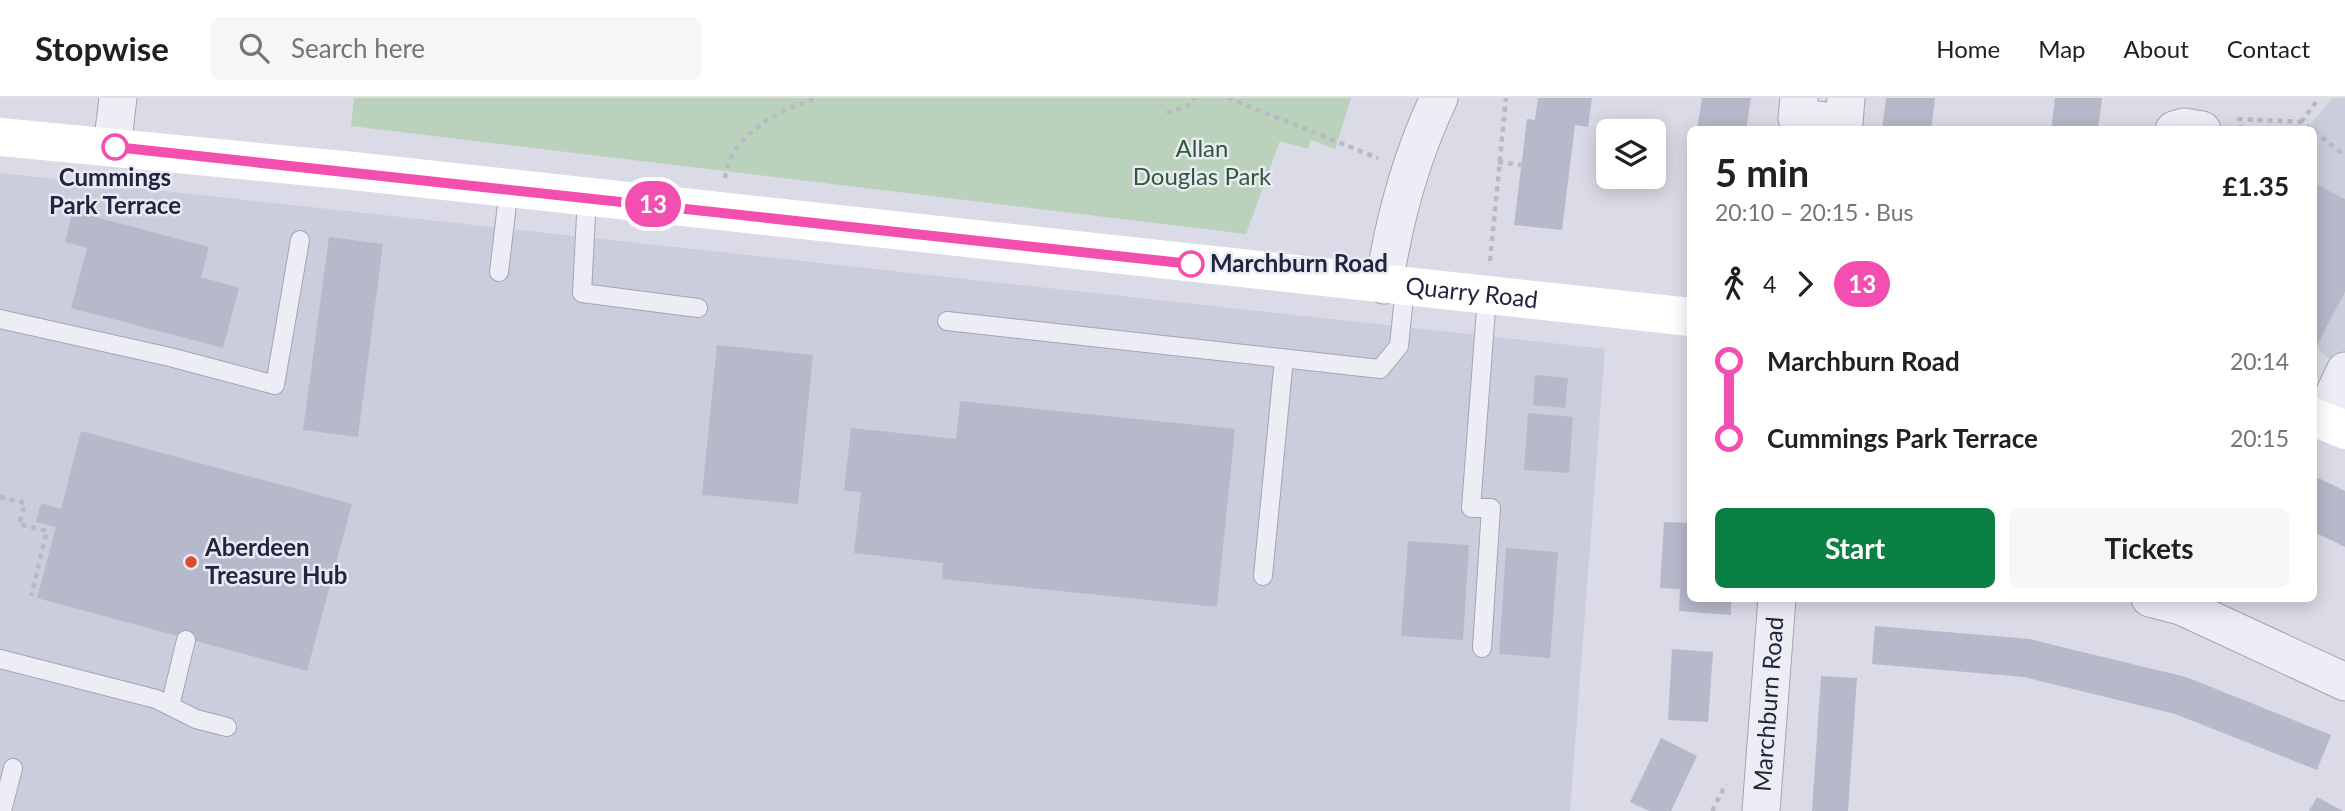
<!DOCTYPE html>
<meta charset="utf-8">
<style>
body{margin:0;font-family:Lato,sans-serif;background:#f6f6f6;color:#202124;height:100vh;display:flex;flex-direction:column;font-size:26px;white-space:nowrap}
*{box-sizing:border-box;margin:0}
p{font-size:23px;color:#757577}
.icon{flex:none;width:38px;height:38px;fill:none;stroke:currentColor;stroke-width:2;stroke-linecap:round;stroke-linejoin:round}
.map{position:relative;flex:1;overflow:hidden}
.drawer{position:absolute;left:1687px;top:28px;width:630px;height:476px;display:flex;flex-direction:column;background:#fff;border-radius:10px;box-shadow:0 4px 18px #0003}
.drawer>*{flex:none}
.badge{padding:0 14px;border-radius:23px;font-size:24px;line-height:46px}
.controls{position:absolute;left:1596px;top:21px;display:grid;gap:14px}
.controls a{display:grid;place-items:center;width:70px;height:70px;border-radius:10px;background:#fff;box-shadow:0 4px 18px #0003;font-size:35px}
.map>.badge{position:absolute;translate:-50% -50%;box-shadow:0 0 0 4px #fff}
.legs{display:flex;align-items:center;gap:10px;height:77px;padding:0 28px;font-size:23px}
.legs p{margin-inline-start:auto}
.summary{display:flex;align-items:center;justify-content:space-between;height:119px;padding:0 28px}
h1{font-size:38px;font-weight:700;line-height:52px}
.primary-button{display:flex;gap:14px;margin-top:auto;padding:14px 28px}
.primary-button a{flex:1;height:80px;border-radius:10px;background:#0b8043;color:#fff;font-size:28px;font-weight:700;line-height:80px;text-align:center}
.primary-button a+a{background:#f6f6f6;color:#202124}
ul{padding:0 28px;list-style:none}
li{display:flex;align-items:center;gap:24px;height:77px;font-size:26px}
li i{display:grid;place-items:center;width:10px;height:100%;margin:0 9px;background:currentColor}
li i::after{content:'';width:18px;height:18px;margin:-9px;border:5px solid;border-radius:50%;background:#fff}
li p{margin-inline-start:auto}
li:first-child i{background:linear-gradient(#0000 50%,currentColor 0)}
li:last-child i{background:linear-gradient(currentColor 50%,#0000 0)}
header{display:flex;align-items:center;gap:42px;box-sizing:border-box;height:98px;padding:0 35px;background:#fff;border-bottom:2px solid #e0e0e0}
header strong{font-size:33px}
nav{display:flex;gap:38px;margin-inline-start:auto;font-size:24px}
.search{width:490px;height:63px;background:#f6f6f6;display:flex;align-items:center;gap:18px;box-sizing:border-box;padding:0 24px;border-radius:10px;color:#757577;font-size:26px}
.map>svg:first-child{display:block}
.built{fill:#cccddc}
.green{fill:#bad2bc}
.building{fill:#b7b8ca}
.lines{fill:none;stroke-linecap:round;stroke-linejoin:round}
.lane-casing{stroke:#a3a4b4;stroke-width:20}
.street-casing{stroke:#a3a4b4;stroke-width:39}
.path{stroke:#b8b9c5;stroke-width:4.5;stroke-dasharray:5 5;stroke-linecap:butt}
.lane{stroke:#ededf5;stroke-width:18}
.street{stroke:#ededf5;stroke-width:37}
.secondary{stroke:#fff;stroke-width:38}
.line-1-casing{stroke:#fff;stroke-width:16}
.line-1{stroke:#f24fb0;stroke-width:10}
.stop-1-dot{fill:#fff;stroke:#f24fb0;stroke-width:3.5}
.poi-dot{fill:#dc4b2e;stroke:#e9eaf5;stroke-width:2.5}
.labels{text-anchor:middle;stroke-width:5;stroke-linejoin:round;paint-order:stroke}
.park-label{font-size:24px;fill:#2f5b34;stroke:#e9eaf5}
.stop-label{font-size:24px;font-weight:bold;fill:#23243e;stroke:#e9eaf5}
.street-label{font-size:24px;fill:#23243e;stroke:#e9eaf5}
.poi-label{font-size:24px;font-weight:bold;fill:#23243e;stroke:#e9eaf5;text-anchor:start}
</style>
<header>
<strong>Stopwise</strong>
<div class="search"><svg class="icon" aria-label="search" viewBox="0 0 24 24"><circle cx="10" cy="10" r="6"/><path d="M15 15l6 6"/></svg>Search here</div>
<nav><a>Home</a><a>Map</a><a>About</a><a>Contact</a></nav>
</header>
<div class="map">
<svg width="2345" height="713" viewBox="0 0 2345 713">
<rect width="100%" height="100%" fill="#dadbe7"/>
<path class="built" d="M2332,0H2345V101L2314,85V32H2306Z
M0,75L1605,251L1570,713H0Z
M2345,194V276L2316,249Z"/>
<path class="green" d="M354,0H1351L1335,51L1311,42L1308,51L1280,43L1246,136L351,28Z"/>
<path class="building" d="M1538,0H1592L1588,29L1575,27L1562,132L1514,127L1527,21L1535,22Z
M1702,0H1751L1746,32H1697Z
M1886,0H1935L1931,32H1882Z
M2055,0H2102L2098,32H2051Z
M2314,85L2345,101V194L2316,249L2314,247Z
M73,113L209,149L201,179L239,190L223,250L71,210L87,150L65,144Z
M329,139L383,146L358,339L303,332Z
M717,247L813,257L798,406L702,397Z
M1535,277L1568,280L1565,310L1533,307Z
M960,303L1235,331L1217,509L942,481L943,465L854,455L861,394L844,393L851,330L956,341Z
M1528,315L1573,319L1569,375L1524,372Z
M81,333L352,406L307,573L37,500L56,429L36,424L41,405L61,411Z
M2314,378L2345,393V449L2314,434Z
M1664,424L1690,425V500H1731V517L1679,513L1680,491L1660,490Z
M1408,443L1469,447L1463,542L1401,538Z
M1506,450L1558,454L1550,560L1499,556Z
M1875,528L2030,541L2070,551L2186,579L2331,637L2317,672L2175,616L2024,579L1872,566Z
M1672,551L1713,554L1708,624L1668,622Z
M1821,578L1857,580L1848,713H1812Z
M1661,640L1697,658L1671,713H1649L1630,704Z
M2317,699L2343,713H2309Z"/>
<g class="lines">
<g class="lane-casing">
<path id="lane" d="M587,98L582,195L698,210
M499,174L509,90
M0,221L170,259L275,287L300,142
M947,223L1380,271L1399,248L1405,189
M1263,478L1284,260
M1482,550L1491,410H1471L1487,198
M0,561L156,601L196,621L227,629
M170,608L186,542
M2,713L13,670"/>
</g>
<g class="street-casing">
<g id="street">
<path d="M1799,0L1797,20L1844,25L1846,0"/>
<path d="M2174,32L2184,29L2202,32"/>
<path d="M112,49L118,0"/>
<path d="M1384,187C1394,121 1410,61 1439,0"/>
<path d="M2322,322L2345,273"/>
<path d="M2150,500L2181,508L2345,584"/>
<path id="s1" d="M1761,713L1777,500"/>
</g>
</g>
<path class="path" d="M1228,0L1378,60
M1167,15L1188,8L1195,0
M2242,32L2239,21L2302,24L2311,32
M2295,32L2319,0
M2314,33L2345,58
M1498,64L1521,67
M725,80C730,37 780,11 817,0
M1490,163L1506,0
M0,399L25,405L19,426L47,433L31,498
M1712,713L1726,686"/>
<use href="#lane" class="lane"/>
<use href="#street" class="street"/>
<g class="secondary">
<path id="s2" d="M0,39L353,73L1690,219"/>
<path d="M2314,319L2345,332"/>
</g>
</g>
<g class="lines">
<g class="line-1-casing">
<path id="line-1" d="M115,49L1191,166"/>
</g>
<use href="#line-1" class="line-1"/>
</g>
<g class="stop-1-dot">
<circle cx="115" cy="49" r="12"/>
<circle cx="1191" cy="166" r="12"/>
</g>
<circle class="poi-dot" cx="191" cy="464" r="7"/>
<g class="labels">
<g class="park-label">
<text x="1202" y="59">Allan<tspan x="1202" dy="28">Douglas Park</tspan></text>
</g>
<g class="stop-label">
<text x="115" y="88">Cummings<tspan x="115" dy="28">Park Terrace</tspan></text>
<text x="1210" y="174" text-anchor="start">Marchburn Road</text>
</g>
<g class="street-label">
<text dy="8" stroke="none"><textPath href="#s2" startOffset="1480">Quarry Road</textPath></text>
<text dy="8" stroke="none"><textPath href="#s1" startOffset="107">Marchburn Road</textPath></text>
</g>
<g class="poi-label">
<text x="205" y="458">Aberdeen<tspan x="205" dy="28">Treasure Hub</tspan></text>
</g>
</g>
</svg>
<div class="controls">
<a><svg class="icon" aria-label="layers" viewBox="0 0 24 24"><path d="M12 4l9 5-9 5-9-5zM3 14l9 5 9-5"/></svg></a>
</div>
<b class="badge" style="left:653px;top:106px;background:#f24fb0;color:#fff">13</b>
<section class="drawer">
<div class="summary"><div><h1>5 min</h1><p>20:10 – 20:15 · Bus</p></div><b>£1.35</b></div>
<div class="legs"><svg class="icon" aria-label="walk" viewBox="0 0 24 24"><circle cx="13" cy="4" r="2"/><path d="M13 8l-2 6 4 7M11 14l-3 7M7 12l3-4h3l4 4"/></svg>4<svg class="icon" aria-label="forward" viewBox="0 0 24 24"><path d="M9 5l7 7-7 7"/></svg><b class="badge" style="background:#f24fb0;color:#fff">13</b></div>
<ul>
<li><i style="color:#f24fb0"></i><b>Marchburn Road</b><p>20:14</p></li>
<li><i style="color:#f24fb0"></i><b>Cummings Park Terrace</b><p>20:15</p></li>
</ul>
<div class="primary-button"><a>Start</a><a>Tickets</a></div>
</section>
</div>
